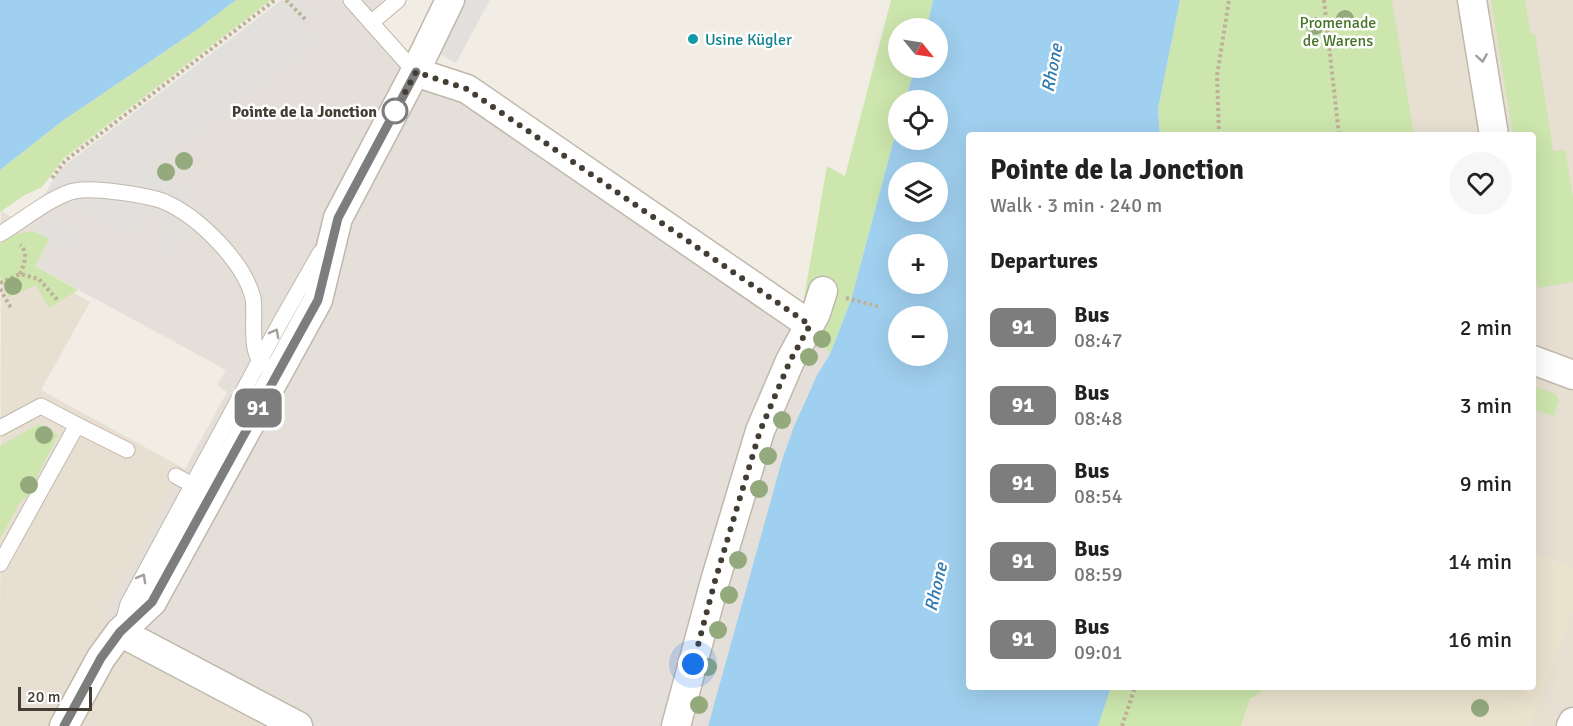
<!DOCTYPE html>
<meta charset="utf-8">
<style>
body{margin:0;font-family:Signika,sans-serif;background:#f6f6f6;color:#222;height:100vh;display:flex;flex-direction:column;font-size:22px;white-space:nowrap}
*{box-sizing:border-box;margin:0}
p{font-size:20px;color:#767676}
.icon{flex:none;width:33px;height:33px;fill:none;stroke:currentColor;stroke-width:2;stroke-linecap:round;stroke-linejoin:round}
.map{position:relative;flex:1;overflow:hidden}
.panel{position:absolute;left:966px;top:132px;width:570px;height:558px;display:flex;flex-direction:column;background:#fff;border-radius:6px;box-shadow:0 6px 24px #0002}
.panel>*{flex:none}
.badge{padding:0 12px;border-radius:9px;font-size:21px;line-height:39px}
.needle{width:39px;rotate:120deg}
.tools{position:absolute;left:888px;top:18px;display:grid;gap:12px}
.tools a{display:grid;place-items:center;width:60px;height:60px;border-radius:50%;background:#fff;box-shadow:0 6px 24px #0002;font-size:30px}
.scale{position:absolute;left:18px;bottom:15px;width:74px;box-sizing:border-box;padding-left:6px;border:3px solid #443d34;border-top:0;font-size:16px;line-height:21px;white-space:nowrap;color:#443d34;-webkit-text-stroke:4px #fff;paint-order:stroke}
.you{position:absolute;width:30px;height:30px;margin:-15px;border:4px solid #fff;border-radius:50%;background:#1a73e8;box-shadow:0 0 0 9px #1a73e833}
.map>.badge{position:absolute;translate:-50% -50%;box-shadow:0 0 0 3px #fff}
h2{padding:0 24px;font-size:22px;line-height:54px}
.round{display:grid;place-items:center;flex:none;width:63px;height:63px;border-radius:32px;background:#f6f6f6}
.head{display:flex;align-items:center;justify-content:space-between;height:102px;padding:0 24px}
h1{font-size:28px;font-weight:700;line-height:45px}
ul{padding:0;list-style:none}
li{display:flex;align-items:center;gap:18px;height:78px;padding:0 24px}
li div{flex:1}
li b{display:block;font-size:22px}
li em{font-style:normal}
li .badge{min-width:66px;font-weight:700;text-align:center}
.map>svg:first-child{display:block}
.residential{fill:#e6dfd2}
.industrial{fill:#e4dfd9}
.education{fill:#ebe2ce}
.green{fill:#cde6ad}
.parking{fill:#e2e0dc}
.water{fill:#a0d0ef;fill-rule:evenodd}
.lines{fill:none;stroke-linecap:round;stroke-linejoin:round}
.lane-casing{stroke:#c0b8aa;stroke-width:17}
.street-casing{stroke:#c0b8aa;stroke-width:31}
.path{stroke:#bfb098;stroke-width:4;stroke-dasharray:3 3;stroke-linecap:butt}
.lane{stroke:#fff;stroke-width:15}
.street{stroke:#fff;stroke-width:28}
.tree{fill:#94aa7d}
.oneway{stroke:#a29e9a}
.line-casing{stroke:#fff;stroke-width:14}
.line{stroke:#7d7d7d;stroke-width:9}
.walk{stroke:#443d34;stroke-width:6;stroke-dasharray:0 10.8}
.culture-dot{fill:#0f9aa8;stroke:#fff;stroke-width:2}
.stop-dot{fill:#fff;stroke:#7d7d7d;stroke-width:3}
.labels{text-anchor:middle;stroke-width:5;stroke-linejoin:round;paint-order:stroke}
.park-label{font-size:16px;fill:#477428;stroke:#fff}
.culture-label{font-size:16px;fill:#0d838f;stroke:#fff;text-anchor:start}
.stop-label{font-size:16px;font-weight:bold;fill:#443d34;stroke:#fff;text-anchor:end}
.water-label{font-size:18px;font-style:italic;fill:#2f7bae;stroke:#fff}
</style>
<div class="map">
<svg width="1573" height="726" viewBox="0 0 1573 726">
<rect width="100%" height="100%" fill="#f2ede4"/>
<path class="residential" d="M1277,0H1573V726H1241L1269,687H1533V135H1324Z
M1,211L47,238L30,267L90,302L41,390L185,469L104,616L314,726H0Z"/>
<path class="industrial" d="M282,0H384L360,24L467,89L810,325L830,354L817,375L806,398L794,426L782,460L708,726H314L104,616L227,392L217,385L226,370L35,266L49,239L13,218L37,201L47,191L56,175L67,164Z"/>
<path class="education" d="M1533,553L1573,567V611L1530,726H1241L1250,699L1269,687H1533Z"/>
<path class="green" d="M236,0H271L64,158L42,187L25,195L0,212V170L61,122L195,31Z
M891,0H933L927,28H898V68H915L905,100H898V124L851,300L830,354L810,325L802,309L827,166L845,176Z
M1180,0H1392L1414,135H1160L1158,109Z
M1491,0H1525L1531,34H1535L1553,151L1565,150L1573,197V282L1538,288L1533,257V135H1513Z
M33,231L49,239L35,266L78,290L49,308L36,285L9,297L0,277V244L14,235Z
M1533,386L1556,394L1559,400L1554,416L1536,410L1537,405L1533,404Z
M39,424L58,435L26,498L21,500L0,539V446Z
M1111,687H1269L1250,699L1241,726H1098Z"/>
<path class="parking" d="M282,0H297L313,12L301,31L324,39L151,168L194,192L185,206L155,192L108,181H87L67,186L52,193L48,188L56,175L67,164Z
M450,0H490L456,63L428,47Z
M83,196L129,200L150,205L132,237L66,202Z
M157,209L187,226L170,258L156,250L169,227L153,217Z
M51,217L83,235L74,252L41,234Z"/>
<path class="water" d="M0,0H236L195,31L61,122L0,170Z
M933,0H1180L1158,109L1160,135H969V687H1111L1098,726H708L782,460L794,426L817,375L830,354L851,300L898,124V140H938V100H905L915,68H938V28H927ZM898,172H938V212H898ZM898,244H938V284H898ZM898,316H938V356H898Z"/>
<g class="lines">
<g class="lane-casing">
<path id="lane" d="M351,0L415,72
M371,23L398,0
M0,234C19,223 55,194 75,191C93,187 148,195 165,202C199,217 244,262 253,298C256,315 248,355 264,364
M77,425L127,450
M0,428L41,406L77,425L0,564
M176,476L200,489
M123,623L128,604L280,323L320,253"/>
</g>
<g class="street-casing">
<path id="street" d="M1472,0L1494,135
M415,72L467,89L810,325
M1533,360L1573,375
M120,632L298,726
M64,726L101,658L120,632L152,602L318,300L338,218L415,72L450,0
M676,726L715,581L760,431L790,361L816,313L823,291
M1571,726L1573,722"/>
</g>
<path class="path" d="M286,0L307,21
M1324,0L1339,135
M1219,135L1217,76L1229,0
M52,178L65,161L74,154L275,0
M20,274C24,264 29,253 20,245
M0,283L20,274L39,279L59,302
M0,289L11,308
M846,298L880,307
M1122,726L1135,687"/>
<use href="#lane" class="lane"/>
<use href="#street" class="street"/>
</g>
<g class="tree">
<circle cx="1345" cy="19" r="9"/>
<circle cx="1315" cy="26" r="9"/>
<circle cx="184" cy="161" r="9"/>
<circle cx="166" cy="172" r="9"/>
<circle cx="13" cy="286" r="9"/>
<circle cx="822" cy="339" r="9"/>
<circle cx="809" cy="357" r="9"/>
<circle cx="782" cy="420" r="9"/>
<circle cx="44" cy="435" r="9"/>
<circle cx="768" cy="456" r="9"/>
<circle cx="29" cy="485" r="9"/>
<circle cx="759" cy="489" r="9"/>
<circle cx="738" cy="560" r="9"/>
<circle cx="729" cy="595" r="9"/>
<circle cx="718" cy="630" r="9"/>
<circle cx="708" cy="667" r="9"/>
<circle cx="699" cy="705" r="9"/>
<circle cx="1480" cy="708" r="9"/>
</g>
<defs><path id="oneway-chevron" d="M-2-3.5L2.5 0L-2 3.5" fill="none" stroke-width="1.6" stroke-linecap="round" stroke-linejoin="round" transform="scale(1.5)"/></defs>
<g class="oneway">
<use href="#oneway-chevron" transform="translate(1482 58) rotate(81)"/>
<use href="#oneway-chevron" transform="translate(275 333) rotate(-62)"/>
<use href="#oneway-chevron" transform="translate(142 578) rotate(-61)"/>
</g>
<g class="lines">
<g class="line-casing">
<path id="line" d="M64,726L101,658L120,632L152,602L318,300L338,218L416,72"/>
</g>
<use href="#line" class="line"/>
<path class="walk" d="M395,111L416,72L467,89L810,325L790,361L760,431L715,581L693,664"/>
</g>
<circle class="culture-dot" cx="693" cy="39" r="6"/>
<circle class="stop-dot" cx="395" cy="111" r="12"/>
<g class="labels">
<g class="park-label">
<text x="1338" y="28">Promenade<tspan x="1338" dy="18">de Warens</tspan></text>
</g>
<g class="culture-label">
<text x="705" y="45">Usine Kügler</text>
</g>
<g class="stop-label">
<text x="377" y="117">Pointe de la Jonction</text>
</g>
<g class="water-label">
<text transform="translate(1052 68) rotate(-79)" y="6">Rhone</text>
<text transform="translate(936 587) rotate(-77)" y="6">Rhone</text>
</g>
</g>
</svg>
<div class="tools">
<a><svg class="needle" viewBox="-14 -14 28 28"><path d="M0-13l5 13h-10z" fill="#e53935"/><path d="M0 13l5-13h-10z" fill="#767676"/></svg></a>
<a><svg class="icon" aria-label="locate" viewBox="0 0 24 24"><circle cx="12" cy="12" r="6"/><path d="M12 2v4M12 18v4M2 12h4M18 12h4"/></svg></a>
<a><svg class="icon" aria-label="layers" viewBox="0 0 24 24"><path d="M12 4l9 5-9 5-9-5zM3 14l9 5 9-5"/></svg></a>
<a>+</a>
<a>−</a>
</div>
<div class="scale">20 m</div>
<div class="you" style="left:693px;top:664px"></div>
<b class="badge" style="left:258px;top:408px;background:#7d7d7d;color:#fff">91</b>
<section class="panel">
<div class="head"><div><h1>Pointe de la Jonction</h1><p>Walk · 3 min · 240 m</p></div><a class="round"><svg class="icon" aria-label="heart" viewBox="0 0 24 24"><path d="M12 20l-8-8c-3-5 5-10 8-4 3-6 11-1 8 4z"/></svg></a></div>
<h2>Departures</h2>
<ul>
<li><span class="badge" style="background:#7d7d7d;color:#fff">91</span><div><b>Bus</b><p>08:47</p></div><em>2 min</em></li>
<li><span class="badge" style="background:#7d7d7d;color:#fff">91</span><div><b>Bus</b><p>08:48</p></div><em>3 min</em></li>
<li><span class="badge" style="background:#7d7d7d;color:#fff">91</span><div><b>Bus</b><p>08:54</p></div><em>9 min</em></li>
<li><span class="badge" style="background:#7d7d7d;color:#fff">91</span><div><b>Bus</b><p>08:59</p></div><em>14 min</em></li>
<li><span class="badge" style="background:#7d7d7d;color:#fff">91</span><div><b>Bus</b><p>09:01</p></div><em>16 min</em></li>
</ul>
</section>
</div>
